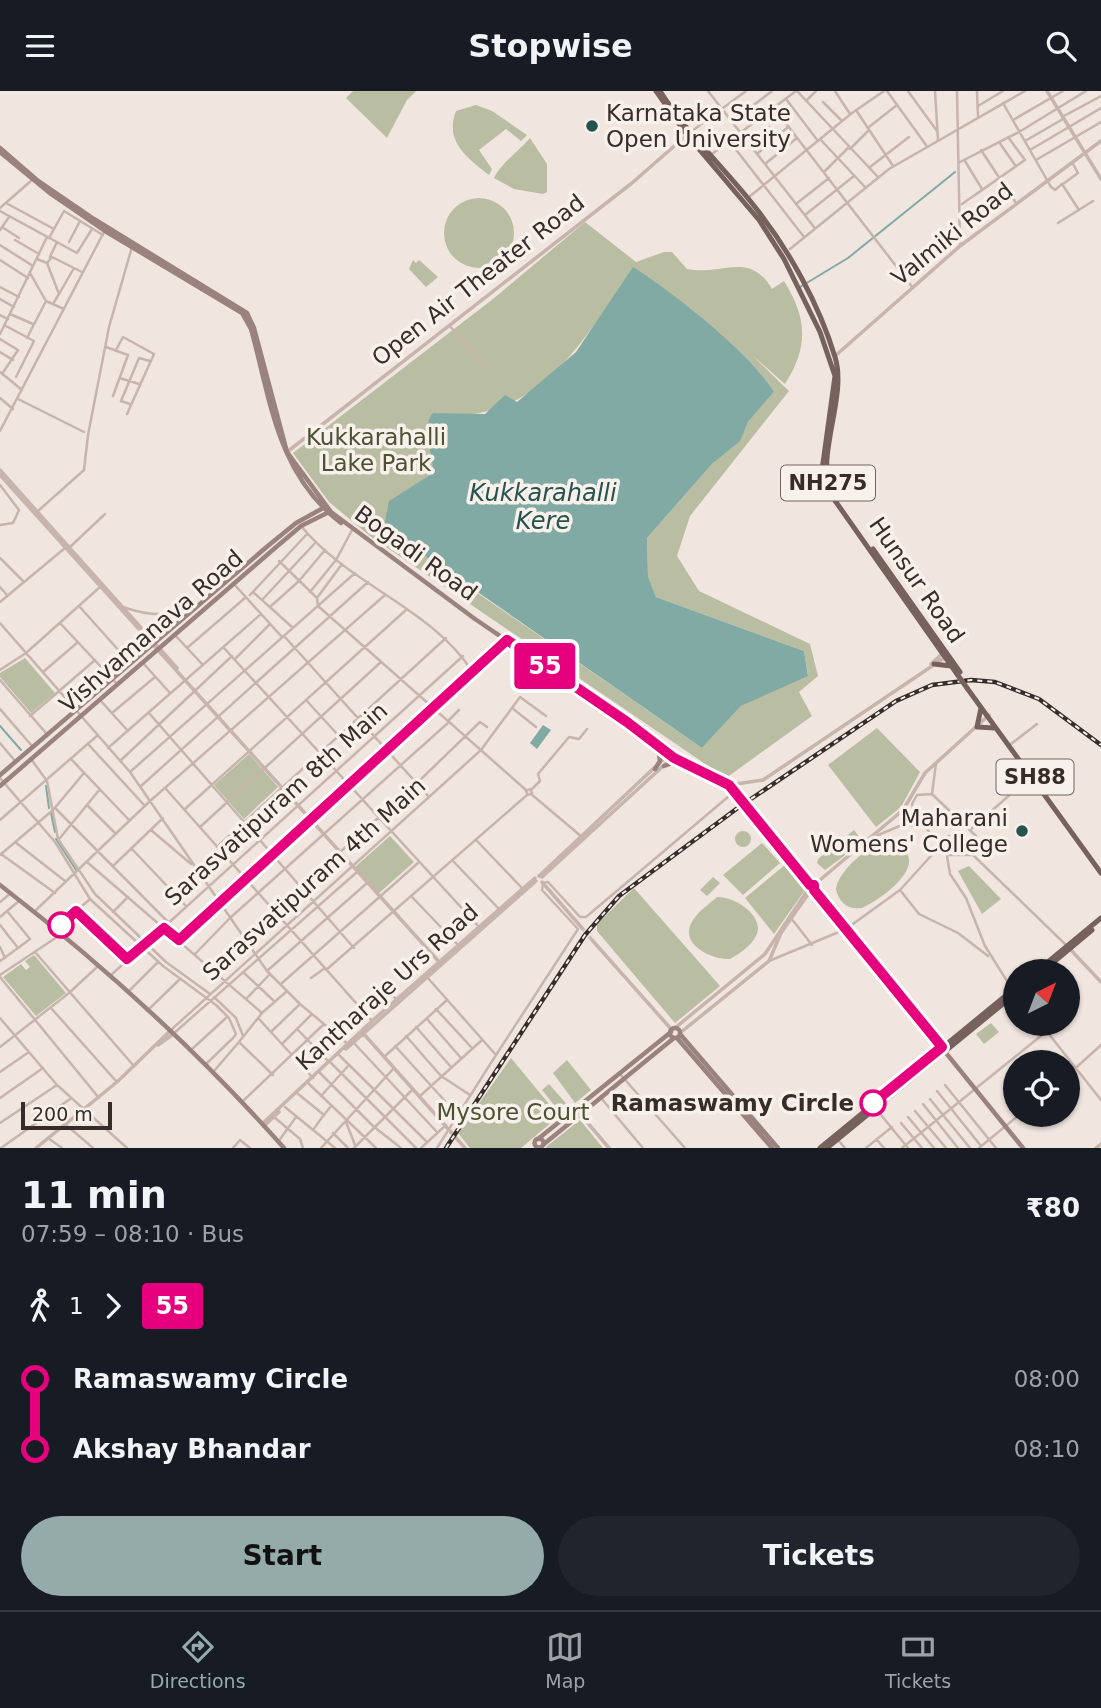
<!DOCTYPE html>
<meta charset="utf-8">
<style>
body{margin:0;font-family:"DejaVu Sans",sans-serif;background:#20242c;color:#f1f3f6;height:100vh;display:flex;flex-direction:column;font-size:26px;white-space:nowrap}
*{box-sizing:border-box;margin:0}
p{font-size:23px;color:#9ea1a6}
.icon{flex:none;width:38px;height:38px;fill:none;stroke:currentColor;stroke-width:2;stroke-linecap:round;stroke-linejoin:round}
.map{position:relative;height:1057px;overflow:hidden}
.drawer{display:flex;flex-direction:column;background:#171b24;flex:1}
.drawer>*{flex:none}
.badge{padding:0 14px;border-radius:5px;font-size:24px;line-height:46px}
.needle{width:46px;rotate:42deg}
.tools{position:absolute;left:1003px;top:868px;display:grid;gap:14px}
.tools a{display:grid;place-items:center;width:77px;height:77px;border-radius:50%;background:#171b24;box-shadow:0 2px 5px #0004;font-size:35px}
.scale{position:absolute;left:21px;bottom:18px;width:91px;box-sizing:border-box;padding-left:7px;border:4px solid #362c2a;border-top:0;font-size:19px;line-height:24px;white-space:nowrap;color:#362c2a;-webkit-text-stroke:5px #f8f0eb;paint-order:stroke}
.map>.badge{position:absolute;translate:-50% -50%;box-shadow:0 0 0 4px #fff}
.legs{display:flex;align-items:center;gap:10px;height:77px;padding:0 21px;font-size:23px}
.legs p{margin-inline-start:auto}
.summary{display:flex;align-items:center;justify-content:space-between;height:119px;padding:0 21px}
h1{font-size:38px;font-weight:700;line-height:52px}
.action{display:flex;gap:14px;margin-top:auto;padding:14px 21px}
.action a{flex:1;height:80px;border-radius:42px;background:#95abaa;color:#111;font-size:28px;font-weight:700;line-height:80px;text-align:center}
.action a+a{background:#20242c;color:#f1f3f6}
ul{padding:0 21px;list-style:none}
li{display:flex;align-items:center;gap:24px;height:70px;font-size:26px}
li i{display:grid;place-items:center;width:10px;height:100%;margin:0 9px;background:currentColor}
li i::after{content:'';width:18px;height:18px;margin:-9px;border:5px solid;border-radius:50%;background:#171b24}
li p{margin-inline-start:auto}
li:first-child i{background:linear-gradient(#0000 50%,currentColor 0)}
li:last-child i{background:linear-gradient(currentColor 50%,#0000 0)}
header{display:flex;justify-content:space-between;align-items:center;height:91px;padding:0 21px;background:#171b24;font-size:32px;font-weight:700}
.menu{display:flex;justify-content:space-around;align-items:center;height:98px;border-top:2px solid #363941;background:#171b24;font-size:19px;color:#9ea1a6}
.menu a{display:grid;justify-items:center;gap:4px}
.menu .on{color:#95abaa}
.map>svg:first-child{display:block}
.green{fill:#b9bda1;fill-rule:evenodd}
.water{fill:#81aaa4}
.lines{fill:none;stroke-linecap:round;stroke-linejoin:round}
.stream{stroke:#81aaa4;stroke-width:2}
.tertiary-tunnel{stroke:#cbc0bb;stroke-width:3.5;stroke-dasharray:3.5 2;stroke-linecap:butt}
.minor{stroke:#c7b4ac;stroke-width:2.5}
.tertiary{stroke:#c7b4ac;stroke-width:3.5}
.secondary{stroke:#9a837e;stroke-width:4.5}
.primary{stroke:#76615d;stroke-width:5}
.rail-casing{stroke:#362c2a;stroke-width:4.5}
.rail{stroke:#f8f0eb;stroke-width:2;stroke-dasharray:5;stroke-linecap:butt}
.primary-bridge{stroke:#76615d;stroke-width:5}
.line-1-casing{stroke:#fff;stroke-width:16}
.line-1{stroke:#e6007e;stroke-width:10}
.poi-dot{fill:#25534d;stroke:#f8f0eb;stroke-width:2.5}
.stop-1-dot{fill:#fff;stroke:#e6007e;stroke-width:3.5}
.labels{text-anchor:middle;stroke-width:7;stroke-linejoin:round;paint-order:stroke}
.shield{fill:#f8f0eb;stroke:#706764;stroke-width:2}
.shield-label{font-size:21px;font-weight:bold;fill:#362c2a}
.poi-label{font-size:23px;fill:#362c2a;stroke:#f8f0eb;text-anchor:start}
.street-label{font-size:23px;fill:#362c2a;stroke:#f8f0eb}
.park-label{font-size:23px;fill:#4b5131;stroke:#f8f0eb}
.stop-label{font-size:23px;font-weight:bold;fill:#362c2a;stroke:#f8f0eb;text-anchor:end}
.water-label{font-size:24px;font-style:italic;fill:#25534d;stroke:#f8f0eb}
</style>
<header><svg class="icon" aria-label="menu" viewBox="0 0 24 24"><path d="M4 6h16M4 12h16M4 18h16"/></svg>Stopwise<svg class="icon" aria-label="search" viewBox="0 0 24 24"><circle cx="10" cy="10" r="6"/><path d="M15 15l6 6"/></svg></header>
<div class="map">
<svg width="1101" height="1057" viewBox="0 0 1101 1057">
<rect width="100%" height="100%" fill="#f0e5df"/>
<path class="green" d="M353,0H416L407,9L387,47L346,7Z
M476,14L492,20L527,44L521,50L506,38L479,59L492,78L489,84C467,67 444,50 456,20Z
M530,47L547,73V101L543,103L514,98L494,87C501,72 518,61 530,47Z
M444 142a35 35 0 1 1 70 0a35 35 0 1 1-70 0Z
M585,131L636,171L664,161H672L687,178C723,185 749,159 772,198L784,190C807,227 809,255 785,293L752,264L789,300L690,425L677,465L699,500L810,553L818,585L799,601L812,625L726,687L370,445L329,411L293,362L493,208ZM633,177C673,201 751,262 774,301L748,331L739,350L712,373L647,447L648,485L656,506L804,560L808,584L741,615L702,657L434,472L390,410L433,382L434,366L428,345L433,322C535,338 584,249 633,177Z
M413,169L416,172L419,169L438,186L426,196L409,178Z
M25,567L55,602L31,622L0,586V582Z
M877,637L920,681L901,716L876,736L828,674Z
M249,663L278,696L244,728L214,694Z
M854,739L863,751L825,779L817,772L818,768Z
M735 748a8 8 0 1 1 16 0a8 8 0 1 1-16 0Z
M390,745L414,771L379,802L355,776Z
M762,752L780,772L743,804L723,784Z
M890,752C938,767 883,808 862,817C848,819 839,812 836,798C838,780 871,750 890,752Z
M786,773L805,799L774,843L745,807Z
M969,775L1001,808L982,823L958,780Z
M713,786L720,792L707,805L700,799Z
M634,797L720,895L675,932L597,840V833Z
M717,806C734,805 766,825 756,845C752,854 739,863 730,868C712,869 677,853 693,829C699,820 709,813 717,806Z
M34,864L66,902L36,925L3,886L21,873L26,879L30,876L25,870Z
M991,932L999,941L984,953L976,943Z
M511,967L559,1025L521,1057H470L458,1042Z
M567,969L591,999L575,1012L553,982Z
M549,993L570,1017L562,1024L542,999Z
M580,1029L603,1057H547L546,1056Z"/>
<path class="water" d="M633,176C675,203 749,260 774,301L748,331L740,350L712,373L647,447L648,485L656,506L804,560L808,585L741,615L702,657L384,436L389,410L433,382C434,363 420,337 433,322L485,323L505,304L517,311L576,261Z
M543,634L551,639L537,658L530,652Z"/>
<g class="lines">
<path class="stream" d="M800,196L848,167L955,81
M0,635L21,659
M46,695L49,717
M51,722L55,741
M56,748L76,779"/>
<path class="tertiary-tunnel" d="M582,837L592,849"/>
<path class="minor" d="M708,0L814,136
M797,0L878,86
M835,0L850,23
M887,0L926,54
M908,0L937,40
M935,0L938,49
M957,0L960,154
M977,0L978,26
M786,8L818,50
M806,10L816,0
M823,11L842,30
M1003,12L1051,96L1055,99L1062,93L1079,119
M978,15L1003,0
M774,17L913,197
M856,19L893,75
M1062,26L1101,5
M1013,29L1063,0
M733,30L772,0
M869,36L897,14
M692,40L746,0
M820,48L865,96
M1025,50L1063,28
M730,51L804,146
M999,51L1015,74
M749,52L769,36
M850,58L868,40
M981,59L1016,112
M1030,59L1101,17
M712,63L796,0
M757,63L788,36
M1036,69L1101,31
M965,70L982,98
M960,71L1019,41L1086,0
M765,73L797,47
M870,76L909,46
M824,81L849,56
M1063,93L1078,82L1072,71
M749,106L852,22L884,0
M6,112L54,138
M796,113L829,87
M962,113L1025,69L1008,46
M0,117L32,89
M0,120L77,162L92,138
M805,124L854,85
M1058,132L1093,110
M2,136L19,147
M0,139L9,126
M49,147L64,120L103,144
M15,149L39,163
M69,151L80,130
M0,154L33,175
M790,158L889,78L1025,0
M50,166L57,151
M37,168L47,172L59,203L53,213
M0,169L28,187
M47,172L52,166L82,181
M30,182L46,210L64,218
M0,196L19,206
M59,203L74,177
M0,208L14,216
M10,223L33,233
M0,224L8,228
M4,234L34,250L16,286
M449,234L485,276
M0,243L47,146
M27,247L46,210
M0,248L18,259L2,283
M106,256L128,264L113,305
M116,259L123,246L154,263L127,323
M0,261L13,269
M0,281L22,299
M120,287L139,293
M0,307L13,318
M18,308L84,341
M130,313L121,310L139,267L150,270
M0,340L104,141
M0,394L19,419L13,432L0,434
M38,420L84,379L88,344L109,236L132,156
M301,435C349,494 430,516 472,580
M70,456L105,423
M0,467L24,491
M279,470L317,507
M342,473L317,507L318,515L526,699
M233,492L282,546
M0,496L7,504
M253,501L292,536
M310,501L336,469L352,439
M250,504L307,443
M262,509L316,451
M0,511L65,457
M79,515L130,572
M123,516C145,524 169,526 192,518
M270,516L299,490L325,459
M0,532L130,681L267,880L300,913L349,954
M60,532L117,593
M174,543L203,574
M284,545L429,706
M223,556L479,836
M187,557L245,507
M122,562L143,542
M235,568L270,533
M143,572L170,602
M0,579L26,562L100,496
M43,581L78,551
M0,589L46,642
M100,609L128,640
M306,609L338,644
M512,617L536,636
M0,618L32,655
M112,622L155,586
M149,622L354,857
M30,625L95,569
M449,629L459,619
M0,652L16,671
M88,653L145,715
M1011,653L1037,633
M108,657L261,523
M31,668L47,690L58,748L95,803L166,871L210,903
M71,668L129,729
M120,670L232,565
M130,681L355,482
M0,687L55,751L90,808L163,875L216,914L229,927L236,943L233,947L205,974
M141,695L368,491
M166,698L372,930
M530,698L532,702L528,704L526,700Z
M531,699L540,690L538,683L569,646L579,648L587,638
M531,703L582,746
M932,703L976,745L973,764H948L914,722L912,713L917,704Z
M932,703L936,672
M87,714L116,743
M55,717L169,832
M185,718L406,519
M0,729L98,644
M200,736L381,571
M957,737L965,732
M971,738L1029,687
M151,739L191,773
M876,745L902,734L924,735
M60,747L100,698
M476,749L522,797
M15,751L65,790
M217,756L446,547
M132,758L185,814
M1,763L55,802
M0,764L53,719L84,682
M973,764L1066,854
M947,765L950,783L966,807L985,855L1012,898
M453,770L499,818
M87,771L262,922
M113,775L163,727
M900,799L919,823L958,842L988,865
M412,806L458,854
M0,811L11,802
M7,820L30,848L18,857
M35,820L150,710L385,504
M76,820L127,868
M113,821L128,806
M0,826L19,810
M791,827L812,854
M0,834L18,857L0,870
M57,837L90,808
M179,849L507,549
M0,856L5,867
M35,861L133,974
M195,863L230,827L449,631
M769,870L846,838L900,799L949,745
M212,876L417,692L480,631L487,636
M326,879L527,704
M267,880L367,792
M243,881L274,910
M0,884L60,844
M110,885L463,565
M0,886L99,1007
M427,886L496,964L437,1057
M311,887L325,877
M282,892L418,772
M128,901L158,871
M391,903L397,909
M214,906L236,927L243,945
M247,907L270,883
M51,917L116,990
M436,918L472,957
M147,920L180,888
M0,927L57,994L127,1057
M259,928L313,987
M427,928L461,967
M1041,933L1101,1009
M416,936L451,976
M172,938L481,659L520,606L546,625
M297,938L329,971
M272,940L300,913
M173,943L357,781
M406,945L441,985L470,1004
M354,952L436,1040
M282,953L312,923
M395,955L445,1010
M0,956L69,902L97,876
M191,959L227,926
M338,963L427,1051
M496,964L578,838L542,799L543,792L548,791L580,826H586L735,700
M384,966L447,909
M331,972L416,1057
M214,980L239,951
M0,981L29,961
M319,981L373,1035L401,1057
M620,983L685,1057
M273,984L239,951L262,922L287,900
M1068,984L1101,954
M308,992L376,1057
M945,994L996,1057
M937,1000L981,1055
M297,1002L324,1024L331,1015
M321,1005L349,974
M420,1005L482,949
M0,1007L43,977
M601,1007L643,1057
M930,1008L970,1057
M243,1010L324,933
M923,1013L958,1057
M285,1016L335,1057
M877,1019L908,1057
M915,1020L946,1057
M274,1026L300,1048L303,1057
M908,1026L934,1057
M346,1031L355,1054
M0,1032L57,994
M901,1032L922,1057
M65,1033L93,1057
M313,1039L323,1025
M333,1042L348,1057
M48,1047L62,1057
M838,1049L845,1057
M877,1049L884,1057
M278,1051L296,1026
M1,1057L70,1008
M233,1057L240,1049L250,1057
M321,1057L394,977
M354,1057L413,998
M421,1057L446,1034
M866,1057L892,1036
M902,1057L1047,940
M979,1057L1019,1024"/>
<path class="tertiary" d="M1047,0L1101,88
M835,265L960,155L1101,50
M287,361L632,92L688,43
M0,379L177,577
M0,384L441,873
M931,573L943,562
M729,694L763,689L944,567
M539,785L670,662
M542,786L674,665
M542,791L582,837
M814,794L903,719L925,682L989,624
M592,849L672,939
M1069,857L1101,891
M675,937L765,863L809,797
M363,942L465,1057
M680,942L769,870L781,842L811,799
M158,954L172,944
M346,958L536,790
M575,1017L609,1057
M262,1033L372,930L535,787
M264,1035L279,1021
M36,1057L117,991L169,941
M1096,1057L1101,1053"/>
<path class="secondary" d="M0,57L37,89L94,128L247,222L254,237L287,361L331,421L475,528L674,663L729,694L810,794
M0,61L51,103L105,140L242,222L251,238C271,310 277,383 341,432
M633,636L673,667L705,681
M664,675L678,670
M655,678L660,670L658,656
M0,684L269,454L296,432L325,416
M0,695L275,457L301,435L327,422
M812,793L815,797L812,800L809,796Z
M0,794C102,873 198,960 284,1057
M814,799L1023,1057
M670 942a5 5 0 1 1 10 0a5 5 0 1 1-10 0Z
M680,943L778,1057
M677,947L772,1057
M534.5 1052a4.5 4.5 0 1 1 9 0a4.5 4.5 0 1 1-9 0Z
M538,1048L671,941
M544,1053L674,947"/>
<path class="primary" d="M656,0L687,44L759,129L784,168L820,241L835,285L822,379L824,394L957,583
M660,0C687,43 724,76 755,116C789,159 819,213 835,266C848,306 813,371 833,401
M873,458L960,581
M934,573L951,575
M967,597L1101,782
M981,617L977,636L995,637
M1037,880L1101,827
M1043,880L1092,839
M820,1057L1015,897
M827,1057L1015,903"/>
<g class="rail-casing">
<path id="rail" d="M446,1057L585,844L619,805L739,716L896,610L932,594L971,589L995,591L1039,608L1101,654"/>
</g>
<use href="#rail" class="rail"/>
<path class="primary-bridge" d="M957,583L967,597"/>
</g>
<g class="lines">
<g class="line-1-casing">
<path id="line-1" d="M61,834L76,820L127,868L164,837L179,849L507,549L627,631L674,667L729,694L810,794H814V799L942,956L873,1012"/>
</g>
<use href="#line-1" class="line-1"/>
</g>
<g class="poi-dot">
<circle cx="592" cy="35" r="7"/>
<circle cx="1022" cy="740" r="7"/>
</g>
<g class="stop-1-dot">
<circle cx="61" cy="834" r="12"/>
<circle cx="873" cy="1012" r="12"/>
</g>
<g class="labels">
<g class="shield">
<rect x="781" y="374.5" width="94" height="35" rx="5"/>
<rect x="996.5" y="668.5" width="77" height="35" rx="5"/>
</g>
<g class="shield-label">
<text x="828" y="399">NH275</text>
<text x="1035" y="693">SH88</text>
</g>
<g class="poi-label">
<text x="606" y="30">Karnataka State<tspan x="606" dy="26">Open University</tspan></text>
<text x="1008" y="735" text-anchor="end">Maharani<tspan x="1008" dy="26">Womens' College</tspan></text>
</g>
<g class="street-label">
<text transform="translate(952 143) rotate(-39)" y="8">Valmiki Road</text>
<text transform="translate(478 189) rotate(-38)" y="8">Open Air Theater Road</text>
<text transform="translate(416 462) rotate(36)" y="8">Bogadi Road</text>
<text transform="translate(917 489) rotate(55)" y="8">Hunsur Road</text>
<text transform="translate(151 540) rotate(-41)" y="8">Vishvamanava Road</text>
<text transform="translate(276 713) rotate(-42)" y="8">Sarasvatipuram 8th Main</text>
<text transform="translate(314 788) rotate(-42)" y="8">Sarasvatipuram 4th Main</text>
<text transform="translate(387 896) rotate(-42)" y="8">Kantharaje Urs Road</text>
</g>
<g class="park-label">
<text x="376" y="354">Kukkarahalli<tspan x="376" dy="26">Lake Park</tspan></text>
<text x="513" y="1029">Mysore Court</text>
</g>
<g class="stop-label">
<text x="854" y="1020">Ramaswamy Circle</text>
</g>
<g class="water-label">
<text x="543" y="410">Kukkarahalli<tspan x="543" dy="28">Kere</tspan></text>
</g>
</g>
</svg>
<div class="tools">
<a><svg class="needle" viewBox="-14 -14 28 28"><path d="M0-13l5 13h-10z" fill="#e53935"/><path d="M0 13l5-13h-10z" fill="#9ea1a6"/></svg></a>
<a><svg class="icon" aria-label="locate" viewBox="0 0 24 24"><circle cx="12" cy="12" r="6"/><path d="M12 2v4M12 18v4M2 12h4M18 12h4"/></svg></a>
</div>
<div class="scale">200 m</div>
<b class="badge" style="left:545px;top:575px;background:#e6007e;color:#fff">55</b>
</div>
<section class="drawer">
<div class="summary"><div><h1>11 min</h1><p>07:59 – 08:10 · Bus</p></div><b>₹80</b></div>
<div class="legs"><svg class="icon" aria-label="walk" viewBox="0 0 24 24"><circle cx="13" cy="4" r="2"/><path d="M13 8l-2 6 4 7M11 14l-3 7M7 12l3-4h3l4 4"/></svg>1<svg class="icon" aria-label="forward" viewBox="0 0 24 24"><path d="M9 5l7 7-7 7"/></svg><b class="badge" style="background:#e6007e;color:#fff">55</b></div>
<ul>
<li><i style="color:#e6007e"></i><b>Ramaswamy Circle</b><p>08:00</p></li>
<li><i style="color:#e6007e"></i><b>Akshay Bhandar</b><p>08:10</p></li>
</ul>
<div class="action"><a>Start</a><a>Tickets</a></div>
</section>
<nav class="menu">
<a class="on"><svg class="icon" aria-label="directions" viewBox="0 0 24 24"><path d="M12 3l9 9-9 9-9-9zM9 14v-3h6M13 9l2 2-2 2"/></svg>Directions</a>
<a><svg class="icon" aria-label="map" viewBox="0 0 24 24"><path d="M3 6l6-2 6 2 6-2v14l-6 2-6-2-6 2zM9 4v14M15 6v14"/></svg>Map</a>
<a><svg class="icon" aria-label="tickets" viewBox="0 0 24 24"><path d="M3 7h18v10H3zM15 7v10"/></svg>Tickets</a>
</nav>
